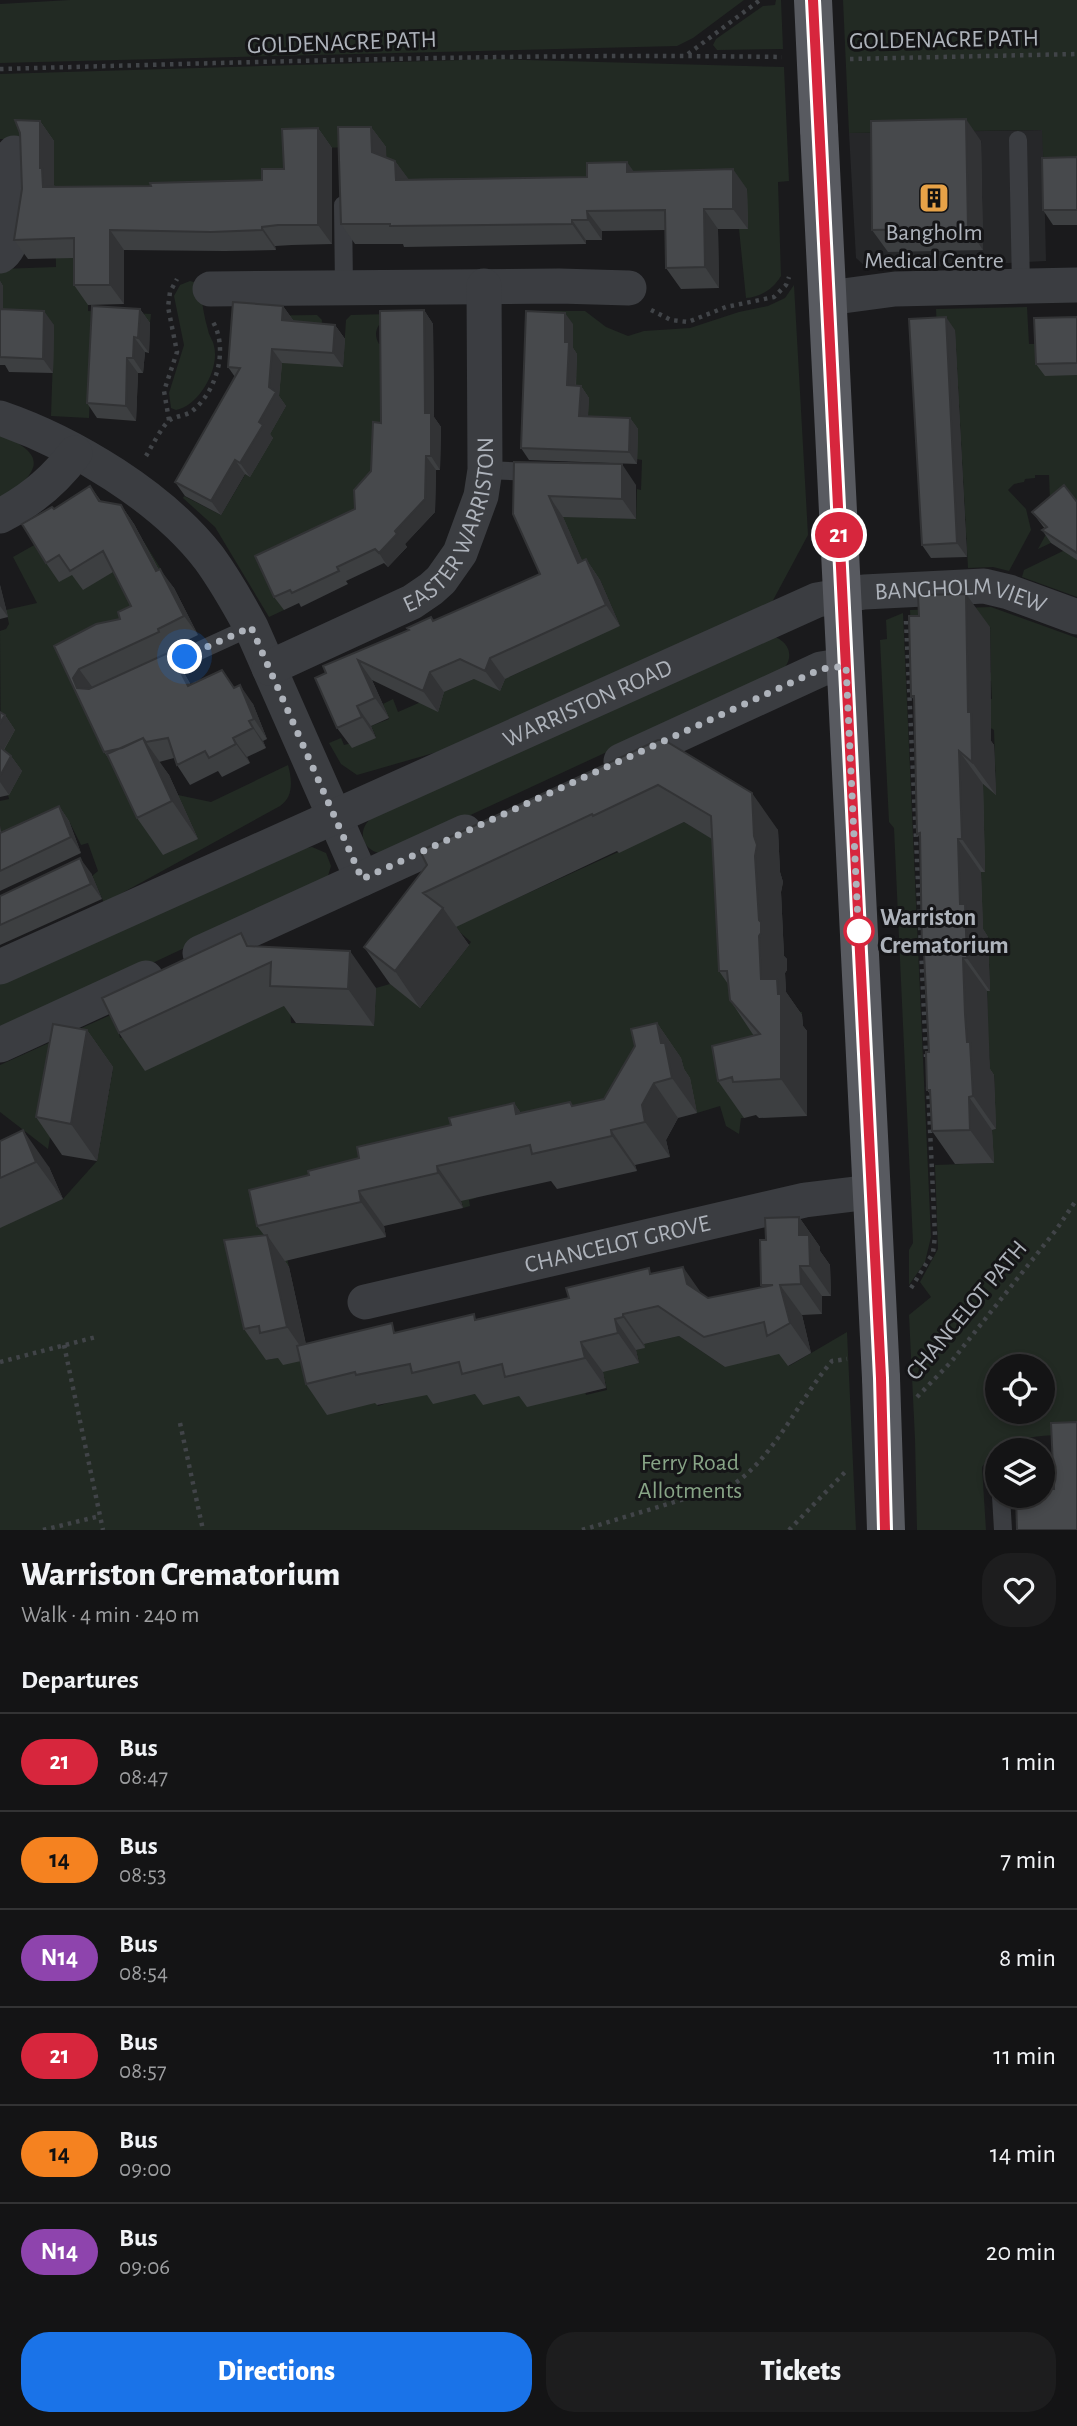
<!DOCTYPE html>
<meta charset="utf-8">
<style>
body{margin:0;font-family:"Alegreya Sans",sans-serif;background:#1d1d1e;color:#f1f3f6;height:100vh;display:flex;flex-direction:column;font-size:26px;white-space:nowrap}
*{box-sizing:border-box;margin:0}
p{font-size:23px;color:#9d9ea0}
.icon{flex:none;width:38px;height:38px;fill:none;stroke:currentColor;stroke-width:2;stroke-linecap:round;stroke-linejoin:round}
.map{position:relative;height:1530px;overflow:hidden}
.sheet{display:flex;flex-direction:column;background:#141415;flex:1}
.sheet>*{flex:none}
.badge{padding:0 14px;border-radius:23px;font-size:24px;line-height:46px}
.buttons{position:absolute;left:985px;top:1354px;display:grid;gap:14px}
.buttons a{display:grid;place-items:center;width:70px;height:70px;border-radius:50%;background:#141415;box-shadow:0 4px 10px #0003,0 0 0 2px #333334;font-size:35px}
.you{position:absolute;width:35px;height:35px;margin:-18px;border:5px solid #fff;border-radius:50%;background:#1a73e8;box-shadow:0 0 0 10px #1a73e833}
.map>.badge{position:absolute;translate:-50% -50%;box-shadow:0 0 0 4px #fff}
h2{padding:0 21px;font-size:26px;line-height:63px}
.round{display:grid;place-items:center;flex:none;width:74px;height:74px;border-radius:28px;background:#1d1d1e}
.head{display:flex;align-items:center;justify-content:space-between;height:119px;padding:0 21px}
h1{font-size:33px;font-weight:800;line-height:52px}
.action{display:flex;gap:14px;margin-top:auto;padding:14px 21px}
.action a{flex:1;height:80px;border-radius:28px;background:#1a73e8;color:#fff;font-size:28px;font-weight:800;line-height:80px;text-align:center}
.action a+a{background:#1d1d1e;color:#f1f3f6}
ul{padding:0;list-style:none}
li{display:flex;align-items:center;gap:21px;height:98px;padding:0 21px;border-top:2px solid #333334}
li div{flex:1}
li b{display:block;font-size:26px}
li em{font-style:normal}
li .badge{min-width:77px;font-weight:700;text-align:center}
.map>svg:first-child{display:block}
.built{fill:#262729}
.green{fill:#222a23;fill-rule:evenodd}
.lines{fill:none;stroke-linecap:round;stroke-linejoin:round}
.path{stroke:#414448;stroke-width:4.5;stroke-dasharray:3.5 5;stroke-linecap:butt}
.lane{stroke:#3b3d41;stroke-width:18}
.street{stroke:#3b3d41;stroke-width:35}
.primary{stroke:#585a60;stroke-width:38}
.primary-bridge{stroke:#585a60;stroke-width:38}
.wall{fill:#3d3f41}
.shaded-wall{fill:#323335}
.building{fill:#47494c;stroke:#323335;stroke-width:2}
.line-casing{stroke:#fff;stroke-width:16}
.line{stroke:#d7263d;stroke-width:10}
.walk{stroke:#aeb3bb;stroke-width:7;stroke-dasharray:0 12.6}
.stop-dot{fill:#fff;stroke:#d7263d;stroke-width:3.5}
.labels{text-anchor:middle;stroke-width:6;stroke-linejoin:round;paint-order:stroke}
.street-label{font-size:24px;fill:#aeb3bb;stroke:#151517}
.poi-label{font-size:24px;fill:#aeb3bb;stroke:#151517}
.stop-label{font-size:24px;font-weight:bold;fill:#aeb3bb;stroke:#151517;text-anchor:start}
.park-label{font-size:24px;fill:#87a486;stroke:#151517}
</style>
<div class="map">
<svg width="1077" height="1530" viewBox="0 0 1077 1530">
<rect width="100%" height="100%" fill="#1a1a1c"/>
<path class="built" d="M1043,130L1046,261L927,267H866L856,258L849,133Z"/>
<path class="green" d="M70,0H744L693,38L677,46L0,63V4Z
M776,0H781L783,49L717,50L713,45L716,39L763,6L775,5Z
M843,0H1077V172L1044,173L1042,130L849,133Z
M494,59L784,67L789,181L778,182L781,276C773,289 761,297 746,298L739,229H747L410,200L386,159L385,147L297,148V172L250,201L88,263V311L151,314L150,323L90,392L89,418L51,416L54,326L6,327L0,302V269L56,267L53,141L0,139V74Z
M190,281L197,283L200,288C202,302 204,317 208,330C209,336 213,340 214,346C220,369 199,406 176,410L171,408L169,393L184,345L174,296L180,285Z
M794,285L808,535L771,604L458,746L357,775L341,764L329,743L341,738L344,745L376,737L371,726L389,719L383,704L393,699L398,712L499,668L509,677L529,668L525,656L620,626L600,580L528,515L636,519L637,489L641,490L642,460L637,459L587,421L589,398L575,397L577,354L533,322L534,311H585L606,327L628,336L644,331L690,328L739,312L768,306L785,298Z
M1027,307L1029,344H1043L1077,368V597L1022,577L1024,570L1065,550L1059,539L1038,549L1051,525L1049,475H1035V478L1025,479L1024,482L1014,484L1008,490L1026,509L1031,530L1009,571L993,567L968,568L955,331L937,332L936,309Z
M390,314V325H379C375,331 375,337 379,344H390L381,491L284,610L269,617L215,527L183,498L184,496L221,515L286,406L272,397L243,316L317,315L322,320L319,365L343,366L346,320L351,315Z
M0,434C54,458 35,473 0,503Z
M144,542L162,571L159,654L113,762L178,795L211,802L288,765C292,779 294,797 280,806L104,903L92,876L98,871L88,843L81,845L69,821L5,854L0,825V801L9,799L1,767L0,631L6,629L9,624L6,610L37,603L13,557L36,544L73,574Z
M991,607L1077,638V1434C1037,1436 1008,1434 982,1467L986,1530H917L915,1439L909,1315L931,1297L920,1282L938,1249L935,1165L993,1163L992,1130L996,1129L995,1111H991L995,1091L994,1075H990L989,1047L951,1048L988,1022L987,991L990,990L988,937H983L981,872H985L975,778L996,794L994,730L979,721L973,700L992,699L991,681H984L991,672L990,627L911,629L910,610ZM998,1367H1043V1412H998Z
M903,613L931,1237L925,1262L909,1285V1250L913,1243L894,828L889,822L880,640L887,639L886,620Z
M772,636C790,641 796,659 780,672L386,854C365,854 355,834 370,819Z
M684,822L737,853L787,1012H802V1015L755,1037L738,1083L744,1118H741L739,1134L726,1126L720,1106L697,1113L689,1078L660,1084L471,1172L476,1198L469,1200L470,1206L463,1208L457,1182L289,1246L292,1259L287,1258L289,1267L267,1360L281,1357L309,1359L328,1414L376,1402L378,1406L430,1389L433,1403L480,1393L581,1376L586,1395L607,1390L599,1355L624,1367L639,1363L636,1350L644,1348V1344L679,1336L725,1367L758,1322L789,1366L847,1332L856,1530H0V1227L63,1199L97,1161L113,1068L57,1039L115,1013L120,1038L128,1035L145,1070L290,1003L291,1023L374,1026L376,988L390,984L421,1007L471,942L454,927Z
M312,847L326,853L331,866L327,879L321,884L146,966L0,1032V984L306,848Z
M51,1042L53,1120L48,1149L0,1112V1065Z"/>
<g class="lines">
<path class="path" d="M688,54L760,0
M850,59L1077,54
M0,69C261,62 521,53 782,57
M651,310L671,320L688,322L726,307L774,297L786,285L789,277
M169,420L164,391L177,352L168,307L170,292L177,279
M146,456C151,448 163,424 170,420C176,416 184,416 191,412C216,393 229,350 213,322
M906,621L926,1057
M911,1288L933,1253L935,1236L928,1086
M64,1345L103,1530
M0,1362L96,1337
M917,1397L951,1362L1056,1230L1077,1199
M180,1423L203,1530
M43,1530L100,1516
M582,1530L734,1484C775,1456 800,1398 832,1361L847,1359
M789,1530L848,1469"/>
<path class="lane" d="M1018,140L1021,286
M343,205L344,288
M485,470L537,472
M155,671L251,627
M1001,1496L1003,1530"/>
<g class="street">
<path d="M0,256C23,242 14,179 14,153"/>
<path d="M210,289L559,286L629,288"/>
<path d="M828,298L895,289L1077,285"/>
<path d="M0,418C73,443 162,497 209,558C225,580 238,603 251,627L362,879"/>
<path d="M0,516C30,501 55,480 75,453"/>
<path id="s1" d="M269,668L412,602L431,589L441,580L460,553L481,496L485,470L484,286"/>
<path d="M621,761L821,669L846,665"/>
<path d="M200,953L465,832"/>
<path id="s2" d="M0,967L817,600L864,592L984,586L1009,592L1077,617"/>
<path d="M0,1045L146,978"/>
<path id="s3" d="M365,1302L805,1200L871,1192"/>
</g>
<path class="primary" d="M819,129L881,1378"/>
<path class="primary-bridge" d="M813,0L819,129
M881,1378L886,1530"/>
</g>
<path class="wall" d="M40,121L54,141V185L55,187L151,186L262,180L284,169L318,128L332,148V244L292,245L275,246L276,250L225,251L124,250V304L88,305L74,285V258L28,259L14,240Z
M371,127L386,147V157L395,161L408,179L587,177L634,171L747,189L748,229H718L719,288L681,289L666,268V230L602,231V240H586V244L404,247L403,244H355L341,224Z
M981,141L983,250L888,252L872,230Z
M1077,157V225H1053L1043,210Z
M0,281L3,286V309L54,325L53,373L9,372L5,365H0Z
M283,306L293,320V321L335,325L345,339L343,367L282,363L279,396L286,406L270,434L273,438L250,477L245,474L221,515L185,496L175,482L235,377L228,367Z
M140,309L150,323L149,353L145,352L143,373H138L136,421L97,418L87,403Z
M424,310L433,324L434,417L441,427L440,470H436L435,512L405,544L407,547L388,567L384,563L346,581L348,584L301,607L299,603L284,610L274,597L355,509L371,471L381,423Z
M1077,317V375L1045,376L1036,364Z
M573,324V348L577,354L576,386H581L589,398L588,416L630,418L638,429L637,464L529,460L521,448Z
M955,330L967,557L931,558L922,545Z
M514,462L636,485V519L563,517L582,561L586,559L600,580L620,626L505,679L500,691L474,679L444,692L438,712L372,680L389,718L371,726L376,738L352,748L337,728L315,678L433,621L540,574Z
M90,486L101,501L121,505L134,524L159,570L174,588L198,635L171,648L173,651L170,652L183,671L191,685L222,670L234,687L253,704L267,739L263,741L266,748L247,757L250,763L222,777L218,771L190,785L177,765L174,758L159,762L169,775L198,839L163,855L137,818L109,759L104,752L54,646L120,619L131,606L113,572L83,590L72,575L59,582L46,563L54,509Z
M1077,502V560L1051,543L1042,530L1045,529L1032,512Z
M0,585L8,617L0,619Z
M990,627L991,741L994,745L996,795L983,784L985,872H981L983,929L988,937L990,991H987L988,1047L990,1069L994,1075L996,1129L992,1130L994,1163L955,1164L932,1131L930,1094L927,1090L929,1052L924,956L922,953L920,838L917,834L914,700L911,696Z
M0,712L5,715L15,730L4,750L11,756L22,771L9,795L0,797Z
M658,740L778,830L780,872L783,882L781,892L784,956L787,959V970L785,973L786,992L802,1015L803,1026L807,1031V1116L759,1118L756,1115L744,1118L718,1081L754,1036L730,1000L728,984L719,971L712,839L684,822L619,853L617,851L456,927L469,945L420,1008L390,984L364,947L427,865Z
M59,806L69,821L81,853L0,891V825L1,832Z
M91,873L102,899L0,945V896Z
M241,933L251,946L376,988L374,1026L296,1023L284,1006L145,1071L119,1033Z
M657,1023L681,1058L684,1069L690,1078L697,1113L678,1118L666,1140L670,1157L635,1165L637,1171L557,1189L551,1181L461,1201L463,1208L384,1226L386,1237L285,1261L289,1267L306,1344L398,1332L477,1319L569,1298L652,1274L701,1293L708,1298L762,1287L761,1285L766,1240L799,1217L820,1247V1251L830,1265L831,1296H822V1314L802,1315L811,1353L788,1366L779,1354L725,1367L679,1336L644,1344L645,1348L636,1350L639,1363L603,1372L606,1388L527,1407L519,1396L483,1405L475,1394L433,1404L427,1395L377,1405L375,1403L327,1415L306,1384L301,1361L283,1365L278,1358L266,1360L244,1329L264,1235L257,1226L309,1175L451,1125L514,1103L521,1113L570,1102L573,1106L604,1099Z
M87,1030L113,1067L97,1161L62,1155L36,1117Z
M0,1141L49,1167L63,1199L0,1228Z"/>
<path class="shaded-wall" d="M966,119L981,141L983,250L968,228Z
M40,121L54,141V185L56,188L43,187L40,168Z
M371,127L386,147L387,172L372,152Z
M318,128L332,148V244L318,225Z
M395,161L410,181L396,180Z
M627,162L642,183L627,172Z
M733,169L747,189L748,229L733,209Z
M704,209L718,229L719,288L705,267Z
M587,211L602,231V240L588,220Z
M572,220L586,240V244L572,224Z
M262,227L275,246L276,250L262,230Z
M110,230L124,250V304L110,285Z
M0,281L3,286V323L0,319Z
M283,306L293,320L292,334L282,320Z
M140,309L150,323L149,353L138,338Z
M424,310L433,324L434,417L441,427L440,470L431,456L425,413Z
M44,311L54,325L53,373L43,359Z
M565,313L573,324V348L577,354L575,397L567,385L565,342Z
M946,317L955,330L967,557L957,543Z
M335,325L345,339L343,367L333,353Z
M134,337L145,352L143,373L133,358Z
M272,349L282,363L279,396L286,406L270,434L273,438L250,477L240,463L259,422L269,387Z
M127,358L138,373L136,421L126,406Z
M581,386L589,398L587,428L579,416Z
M630,418L638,429L637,464L629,452Z
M426,456L436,470L435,512L405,544L407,547L388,567L379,553L395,531Z
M235,460L245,474L221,515L211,501Z
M622,464L636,485V519L622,499Z
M549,496L563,517L592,583L578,563Z
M121,505L134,524L170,591L156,571Z
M586,559L600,580L620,626L606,605Z
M160,569L174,588L198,635L184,616Z
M0,585L8,617L0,606Z
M966,594L990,627L991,741L994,745L996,795L972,762L968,712Z
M170,652L183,671L202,706L188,686Z
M490,658L505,679L500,691L485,671Z
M358,660L372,680L389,718L375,698Z
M79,669L93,688L91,707L77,688L73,678Z
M430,672L444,692L438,712L423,691Z
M240,685L253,704L267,739L254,719Z
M357,706L371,726L376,738L362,717Z
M5,715L15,730L1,754L0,753V723Z
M249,721L263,741L266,748L253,728Z
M143,738L169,775L198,839L172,801Z
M233,738L247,757L250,763L236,744Z
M959,751L983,784L985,872L962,839Z
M11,756L22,771L9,795L0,782V776Z
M752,793L778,830L780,872L783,882L781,892L784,956L787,959V970L785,973L786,992L802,1015L803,1026L807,1031V1116L781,1079L761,979Z
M59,806L69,821L81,853L71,837Z
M958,839L981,872L983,929L988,937L990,991L967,958L960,904Z
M80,858L91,873L102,899L91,884Z
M443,908L469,945L420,1008L395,971Z
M350,951L376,988L374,1026L348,989Z
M963,958L987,991L990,1069L994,1075L996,1129L973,1096L967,1042Z
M657,1023L681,1058L684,1069L690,1078L697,1113L672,1078L661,1043Z
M87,1030L113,1067L97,1161L71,1124Z
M654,1083L678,1118L666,1140L670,1157L645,1122L642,1105Z
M969,1097L992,1130L994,1163L970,1130Z
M514,1103L538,1138L516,1114Z
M23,1130L49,1167L63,1199L36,1162Z
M611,1130L635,1165L637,1171L612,1136Z
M437,1166L461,1201L463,1208L438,1173Z
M359,1191L384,1226L386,1237L361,1202Z
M799,1217L820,1247V1251L830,1265L831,1296L810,1266L799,1235Z
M267,1235L289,1267L309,1359L287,1327Z
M800,1266L822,1296V1314L801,1284Z
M683,1267L704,1297L687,1284Z
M780,1285L802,1315L811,1353L790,1323Z
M623,1314L644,1344L645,1348L623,1317Z
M615,1319L636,1350L639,1363L618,1333Z
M581,1342L603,1372L606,1388L585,1358Z"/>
<path class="building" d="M966,119L968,228L872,230L871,121Z
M15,120L40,121V168H42L43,187L151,186L150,183L262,180V169H284L282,129L318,128V225H278L262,227V230L211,232L110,230V285H74V238L14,240L22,189L20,133Z
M338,127H371L372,152L395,161L396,180L587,177V163L627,162V172L733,169V209H704L705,267L666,268L665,210L587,211L588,220H572V224L390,226V224H341Z
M1077,157V210H1043L1042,158Z
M233,302L283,306L282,320L335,325L333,353L272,349L269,387L276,392L259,422L263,425L240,463L235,460L211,501L175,482L240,368L228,367Z
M92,306L140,309L138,338L134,337L133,358H127L126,406L87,403Z
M0,309L44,311L43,359L0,357Z
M424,310L425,413H431V456H426L425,499L395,531L397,534L379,553L375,549L337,567L339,571L292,593L290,590L274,597L255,556L355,509L354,490L371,471L373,422L381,423L380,311Z
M526,311L565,313V342H569L567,385L581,386L579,416L630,418L629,452L521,448Z
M946,317L957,543L922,545L909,319Z
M1077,317V363L1036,364L1034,318Z
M514,462L622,464V499L549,496L578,563L586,559L606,605L490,658L485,671L460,659L430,672L423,691L358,660L375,698L357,706L362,717L337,728L315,678L326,673L323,666L409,630L407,628L431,617L433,621L540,574L513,514Z
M1064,485L1077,502V553L1042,530L1047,527L1032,512Z
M90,486L99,501L121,505L156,571L160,569L184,616L158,629L159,632L79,669L73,678L77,688L89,689L170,652L188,686L222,670L234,688L240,685L254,719L249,721L253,728L233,738L236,744L209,758L205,751L177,765L168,738L146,742L143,738L122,748L104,752L54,646L96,624L120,619L118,612L131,606L103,551L70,571L59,555L46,563L22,524L52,507L54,509Z
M966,594L968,712H971L972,762L959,751L962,839H958L960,904H965L967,958H963L965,1014L967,1042H970L973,1096L969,1097L970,1130L932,1131L930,1090H927L926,1052H929L924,953H922L920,833L917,834L914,696H911L909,616H919L918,595Z
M0,712L5,715L0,723Z
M143,738L172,801L137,818L107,754Z
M658,740H664L752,793L754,836L757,845L755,856L759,920L761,922V933L759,936L761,979H777L778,994H781V1079L733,1082L732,1077L718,1081L712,1046L760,1034L730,1000L727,971H719L711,816L658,785L593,816L592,814L423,893L443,908L395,971L364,947L427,865L420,851Z
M0,747L11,756L0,776Z
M59,806L71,837L0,871V833Z
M80,858L91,884L0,925V896Z
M241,933L247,946L350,951L348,989L270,986L271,962L119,1033L102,998Z
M657,1023L661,1043H665L672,1078L654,1083L642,1105L645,1122L611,1130L612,1136L532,1154L530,1145L437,1166L438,1173L359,1191L361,1202L257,1226L249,1190L309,1175L308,1171L359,1158L357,1147L451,1125L449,1118L514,1103L516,1114L570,1102L572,1106L604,1099L635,1046L631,1029Z
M53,1024L87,1030L71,1124L36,1117Z
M23,1130L36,1162L0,1178V1141Z
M799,1217V1235H809L810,1266H800L801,1284L780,1285L790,1323L767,1336L764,1322L704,1337L658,1306L623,1314V1317L615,1319L618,1333L581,1342L585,1358L505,1377L502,1364L462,1374L459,1362L412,1373L410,1364L356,1375L355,1372L306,1384L297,1346L392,1323L394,1333L474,1314L475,1320L569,1298L566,1288L649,1268L650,1274L683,1267L687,1284L708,1298L773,1285H761L760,1240H766L765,1218Z
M267,1235L287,1327L260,1333L259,1326L244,1329L224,1240Z
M1077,1422V1530H1017L1016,1496H1043V1489H1054L1051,1423Z"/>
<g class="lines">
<g class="line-casing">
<path id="line" d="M813,0L881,1378L885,1530"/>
</g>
<use href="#line" class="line"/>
<path class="walk" d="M185,657L251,627L362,879L821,669L846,666L859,943V931"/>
</g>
<defs>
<g id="building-square" transform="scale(1.575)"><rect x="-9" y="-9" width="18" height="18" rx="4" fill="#e7a247" stroke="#151517"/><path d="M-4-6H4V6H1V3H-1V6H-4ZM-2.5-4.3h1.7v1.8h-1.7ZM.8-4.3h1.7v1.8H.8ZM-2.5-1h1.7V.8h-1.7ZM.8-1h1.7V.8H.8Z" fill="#111"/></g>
</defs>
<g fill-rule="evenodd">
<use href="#building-square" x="934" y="198"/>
</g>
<circle class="stop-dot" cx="859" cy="931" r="14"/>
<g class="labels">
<g class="street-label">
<text transform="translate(944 39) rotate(-1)" y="8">GOLDENACRE PATH</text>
<text transform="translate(342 42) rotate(-2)" y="8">GOLDENACRE PATH</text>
<text dy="8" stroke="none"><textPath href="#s1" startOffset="248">EASTER WARRISTON</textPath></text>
<text dy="8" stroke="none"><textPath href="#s2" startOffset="1041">BANGHOLM VIEW</textPath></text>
<text dy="8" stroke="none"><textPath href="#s2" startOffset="644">WARRISTON ROAD</textPath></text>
<text dy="8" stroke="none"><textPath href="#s3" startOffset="259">CHANCELOT GROVE</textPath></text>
<text transform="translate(966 1310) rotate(-50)" y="8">CHANCELOT PATH</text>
</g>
<g class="poi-label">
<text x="934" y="240">Bangholm<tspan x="934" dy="28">Medical Centre</tspan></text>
</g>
<g class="stop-label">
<text x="880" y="925">Warriston<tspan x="880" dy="28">Crematorium</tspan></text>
</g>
<g class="park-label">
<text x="690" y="1470">Ferry Road<tspan x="690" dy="28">Allotments</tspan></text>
</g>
</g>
</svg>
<div class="buttons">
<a><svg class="icon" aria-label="locate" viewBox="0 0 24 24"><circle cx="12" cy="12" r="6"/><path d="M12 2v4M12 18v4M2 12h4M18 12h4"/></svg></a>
<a><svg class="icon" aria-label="layers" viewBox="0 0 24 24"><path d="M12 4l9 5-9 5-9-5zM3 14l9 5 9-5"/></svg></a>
</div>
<div class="you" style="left:185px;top:657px"></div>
<b class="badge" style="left:839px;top:535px;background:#d7263d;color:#fff">21</b>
</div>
<section class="sheet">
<div class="head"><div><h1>Warriston Crematorium</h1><p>Walk · 4 min · 240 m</p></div><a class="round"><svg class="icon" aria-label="heart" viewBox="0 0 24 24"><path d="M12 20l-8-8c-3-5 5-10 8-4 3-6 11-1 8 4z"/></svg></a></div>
<h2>Departures</h2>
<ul>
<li><span class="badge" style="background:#d7263d;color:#fff">21</span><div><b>Bus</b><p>08:47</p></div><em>1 min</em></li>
<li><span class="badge" style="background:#f58220;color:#111">14</span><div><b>Bus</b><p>08:53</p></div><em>7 min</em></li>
<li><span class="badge" style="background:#8e44ad;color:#fff">N14</span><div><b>Bus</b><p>08:54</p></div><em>8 min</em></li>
<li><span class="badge" style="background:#d7263d;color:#fff">21</span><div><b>Bus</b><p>08:57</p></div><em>11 min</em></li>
<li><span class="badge" style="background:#f58220;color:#111">14</span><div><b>Bus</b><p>09:00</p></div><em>14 min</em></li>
<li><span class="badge" style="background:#8e44ad;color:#fff">N14</span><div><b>Bus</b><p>09:06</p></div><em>20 min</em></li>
</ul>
<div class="action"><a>Directions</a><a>Tickets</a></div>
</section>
